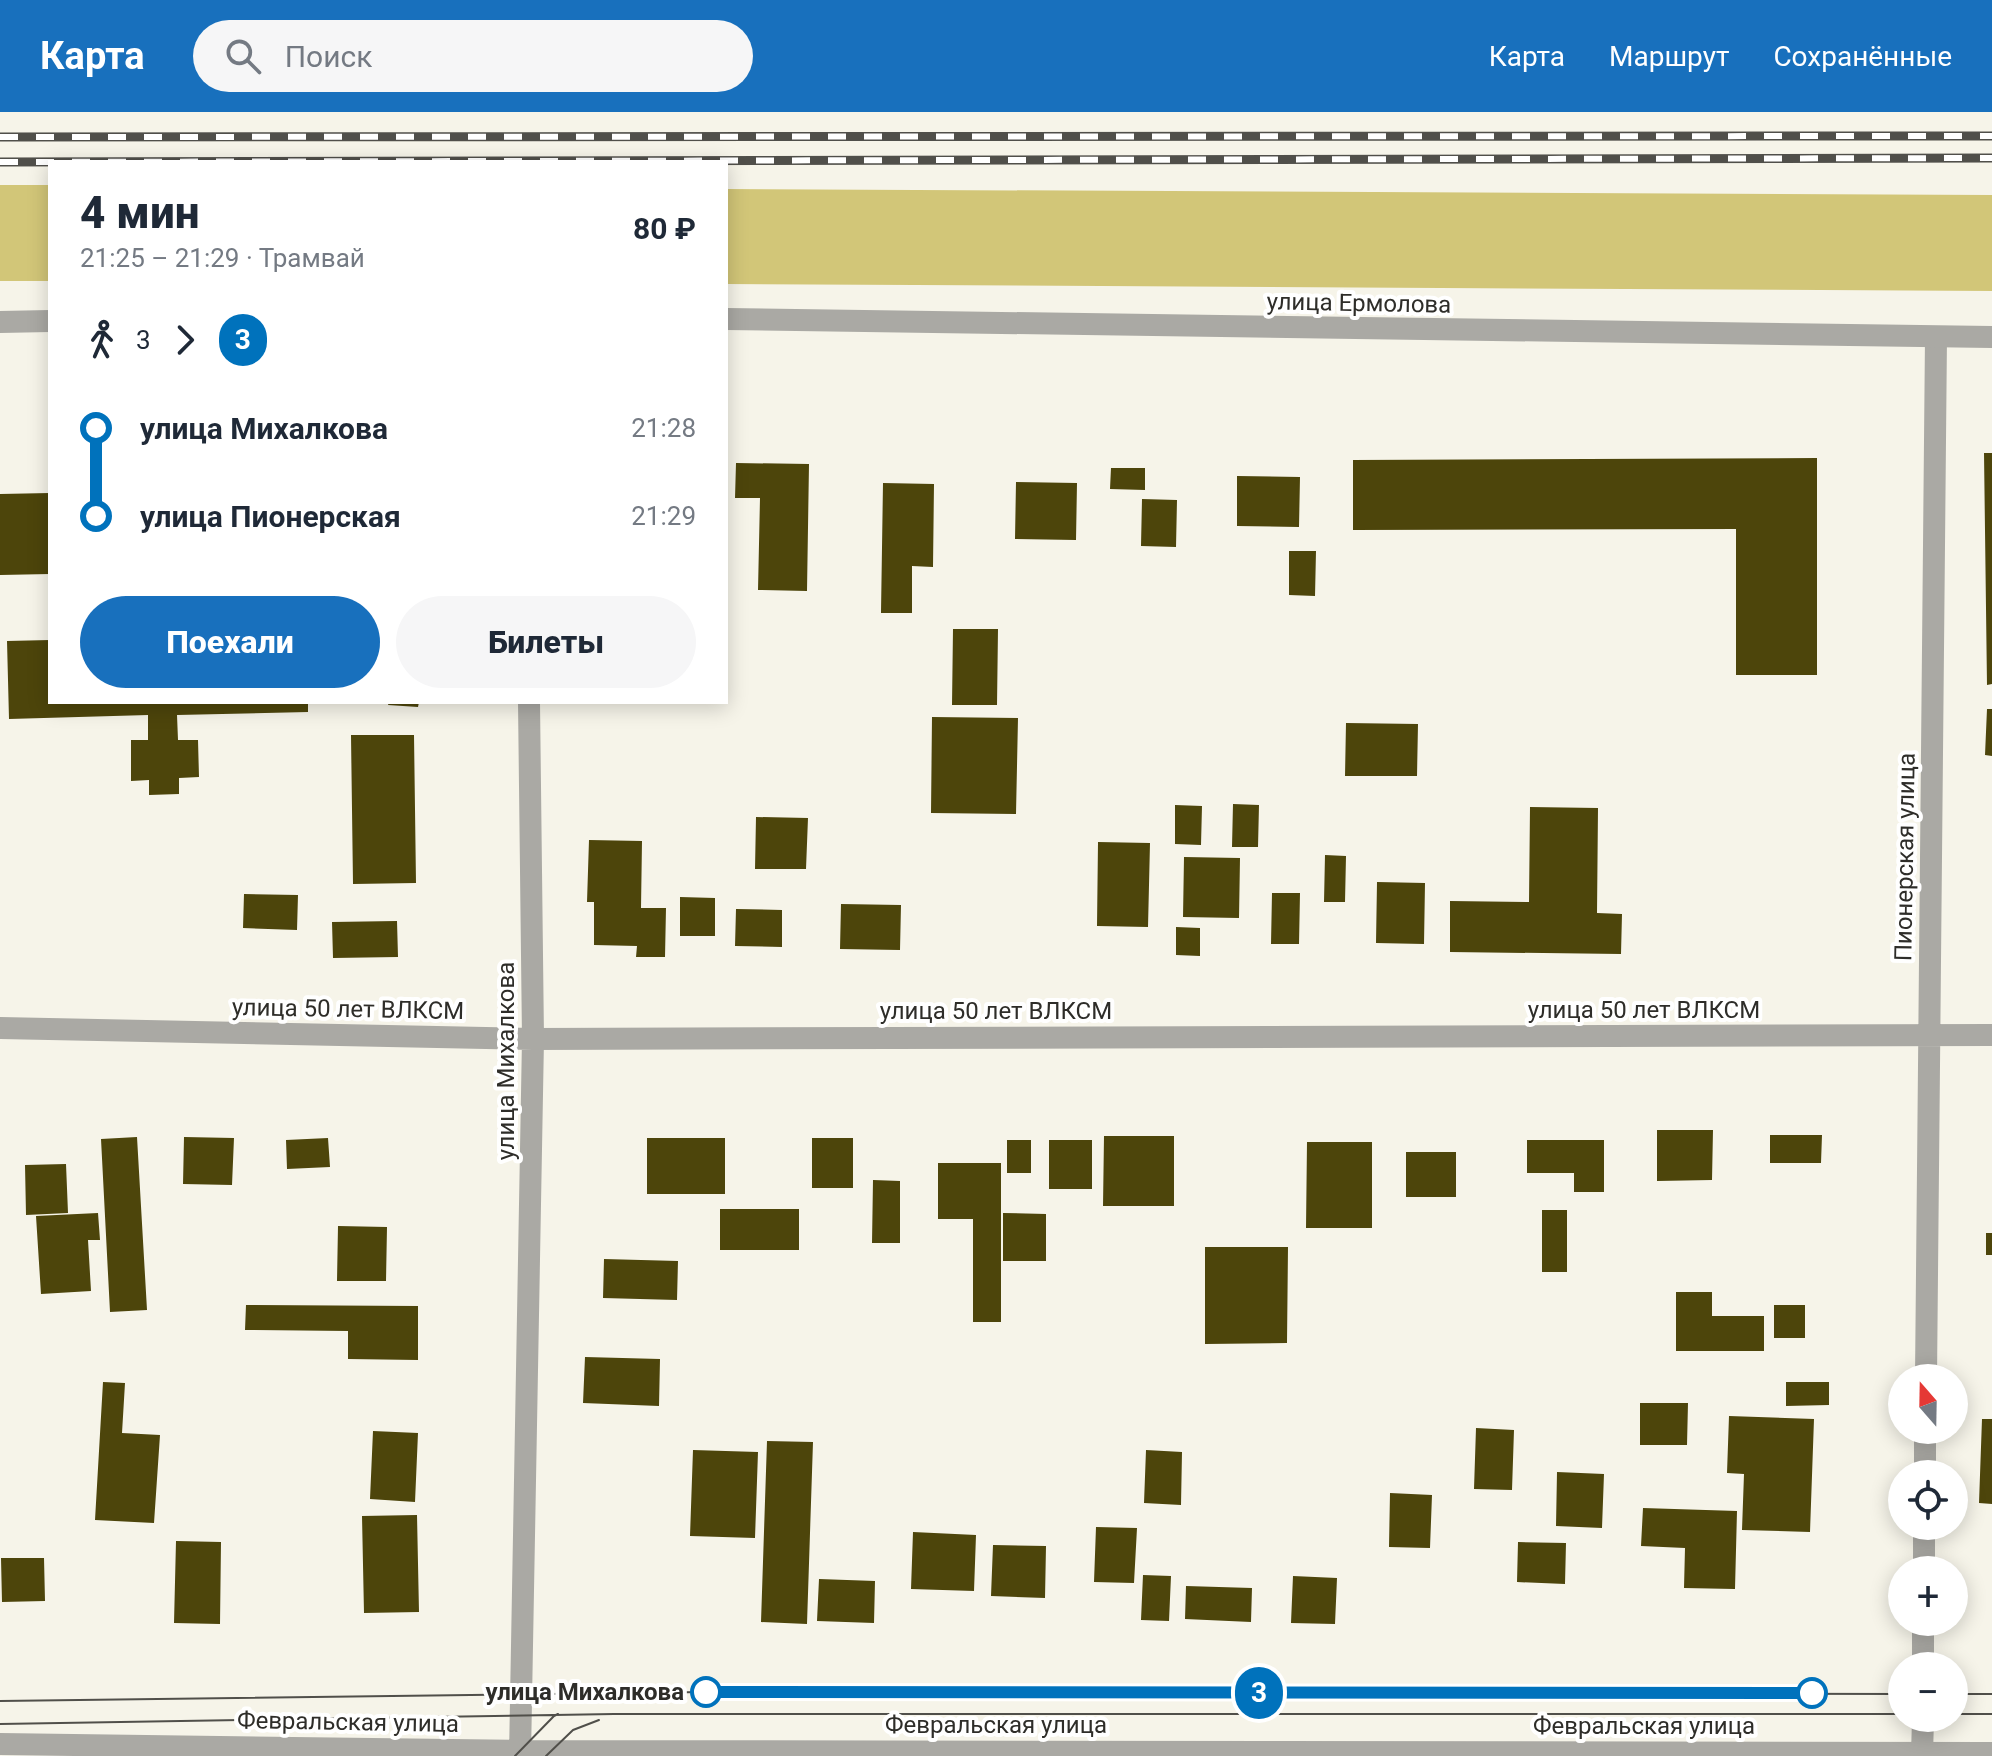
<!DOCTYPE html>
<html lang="ru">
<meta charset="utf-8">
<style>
body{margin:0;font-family:Roboto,sans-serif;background:#f6f6f7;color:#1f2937;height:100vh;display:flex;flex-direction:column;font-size:30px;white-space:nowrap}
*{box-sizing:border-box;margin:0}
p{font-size:26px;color:#747a83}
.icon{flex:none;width:44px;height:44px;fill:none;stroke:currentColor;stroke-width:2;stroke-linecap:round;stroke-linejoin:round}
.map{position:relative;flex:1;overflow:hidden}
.panel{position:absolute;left:48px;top:48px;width:680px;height:544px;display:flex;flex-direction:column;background:#fff;border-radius:0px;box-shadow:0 4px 20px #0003}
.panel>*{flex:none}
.badge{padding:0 16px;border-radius:26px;font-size:28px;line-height:52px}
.needle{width:52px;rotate:340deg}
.buttons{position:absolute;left:1888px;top:1252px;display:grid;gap:16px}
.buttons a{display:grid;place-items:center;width:80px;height:80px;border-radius:50%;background:#fff;box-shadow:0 4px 20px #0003;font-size:40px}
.map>.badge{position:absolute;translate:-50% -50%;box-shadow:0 0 0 4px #fff}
.legs{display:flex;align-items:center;gap:12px;height:88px;padding:0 32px;font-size:26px}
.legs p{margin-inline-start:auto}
.overview{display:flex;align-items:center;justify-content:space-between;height:136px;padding:0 32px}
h1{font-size:44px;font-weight:800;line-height:60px}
.cta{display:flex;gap:16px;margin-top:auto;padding:16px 32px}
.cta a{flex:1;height:92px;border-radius:48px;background:#1870bd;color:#fff;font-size:32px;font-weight:800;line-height:92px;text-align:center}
.cta a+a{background:#f6f6f7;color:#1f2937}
ul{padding:0 32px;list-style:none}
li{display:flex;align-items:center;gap:28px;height:88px;font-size:30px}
li i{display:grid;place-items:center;width:12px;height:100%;margin:0 10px;background:currentColor}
li i::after{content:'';width:20px;height:20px;margin:-10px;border:6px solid;border-radius:50%;background:#fff}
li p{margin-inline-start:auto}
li:first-child i{background:linear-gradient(#0000 50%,currentColor 0)}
li:last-child i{background:linear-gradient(currentColor 50%,#0000 0)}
header{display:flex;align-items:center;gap:48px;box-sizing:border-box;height:112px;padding:0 40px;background:#1870bd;color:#fff}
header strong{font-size:38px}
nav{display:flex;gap:44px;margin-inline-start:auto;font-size:28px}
.search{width:560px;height:72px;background:#f6f6f7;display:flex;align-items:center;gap:20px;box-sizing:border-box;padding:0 28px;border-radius:44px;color:#747a83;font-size:30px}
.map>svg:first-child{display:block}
.green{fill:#d2c678}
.building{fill:#4d450b}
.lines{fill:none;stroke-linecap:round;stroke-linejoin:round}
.minor{stroke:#aaa9a4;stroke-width:22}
.tertiary{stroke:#aaa9a4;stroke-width:22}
.tram{stroke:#504f4a;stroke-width:2}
.rail-casing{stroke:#504f4a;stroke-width:9}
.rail{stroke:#fff;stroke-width:6;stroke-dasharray:18;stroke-linecap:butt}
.line-1-casing{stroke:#fff;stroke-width:18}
.line-1{stroke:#0072bc;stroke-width:12}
.stop-1-dot{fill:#fff;stroke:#0072bc;stroke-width:4}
.labels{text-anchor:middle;stroke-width:8;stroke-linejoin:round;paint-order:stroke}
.street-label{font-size:24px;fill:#2e2d29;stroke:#fff}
.stop-label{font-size:24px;font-weight:bold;fill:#2e2d29;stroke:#fff;text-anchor:end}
</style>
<header>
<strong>Карта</strong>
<div class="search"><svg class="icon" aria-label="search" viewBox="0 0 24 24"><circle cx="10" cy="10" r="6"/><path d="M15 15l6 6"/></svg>Поиск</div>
<nav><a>Карта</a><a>Маршрут</a><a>Сохранённые</a></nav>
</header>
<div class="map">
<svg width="1992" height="1644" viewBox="0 0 1992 1644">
<rect width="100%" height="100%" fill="#f6f4e9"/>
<path class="green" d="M0,73H50V169H0Z
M726,77L1992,83V179L726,172Z"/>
<path class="building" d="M1984,341H1992V572L1987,573Z
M1817,346V563H1736V417L1353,418V348Z
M736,351L809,352L807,479L758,478L760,386H735Z
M1111,356H1145V378L1110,377Z
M1237,364L1300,365L1299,415L1237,414Z
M1016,370L1077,371L1076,428L1015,427Z
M883,371L934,372L933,455L912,454V501H881Z
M50,381V462L0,463V382Z
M1142,387L1177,388L1176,435L1141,434Z
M1289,439H1316L1315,484L1289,483Z
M953,517H998L997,593H952Z
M50,528V590H308V600L177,603L178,628H198L199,665L179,666V682L149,683V668L131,669V628H148V603L9,607L7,529Z
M389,590H419L418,595L388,593Z
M1987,597H1992V644L1985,643Z
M932,605L1018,606L1016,702L931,701Z
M1346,611L1418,612L1417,664H1345Z
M351,623H414L416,771L353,772Z
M1233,692L1259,693L1258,735H1232Z
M1175,693L1202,694L1201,733L1175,732Z
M1530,695L1598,696L1597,801L1622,802L1621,842L1450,840V789L1529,790Z
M756,705L808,706L806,757H755Z
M589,728L642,729L641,796H666L665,845H636L637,834L594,833V790H587Z
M1098,730L1150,731L1148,815L1097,814Z
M1325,743L1346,744L1345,790H1324Z
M1184,745L1240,746L1239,806L1183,805Z
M1377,770L1425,771L1424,832L1376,831Z
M1272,781H1300L1299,832H1271Z
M244,782L298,783L297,818L243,816Z
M680,785L715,786V824H680Z
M841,792L901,793L900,838L840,837Z
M736,797L782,798V835L735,834Z
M397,809L398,845L333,846L332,810Z
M1176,815L1200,816V844L1176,843Z
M1657,1018H1713L1712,1068L1657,1069Z
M1770,1023H1822L1821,1051H1770Z
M1104,1024H1174V1094H1103Z
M137,1025L147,1198L110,1200L101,1027Z
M184,1025L234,1026L232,1073L183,1072Z
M328,1026L330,1055L287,1057L286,1028Z
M647,1026H725V1082H647Z
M812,1026H853V1076H812Z
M1007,1028H1031V1061H1007Z
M1049,1028H1092V1077H1049Z
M1527,1028H1604V1080H1574V1061H1527Z
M1307,1030H1372V1116H1306Z
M1406,1040H1456V1085H1406Z
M938,1051H1001V1210H973V1107H938Z
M66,1052L68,1101L26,1103L25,1053Z
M873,1068L900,1069V1131H872Z
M720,1097H799V1138H720Z
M1542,1098H1567V1160H1542Z
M98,1101L100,1128H88L91,1179L41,1182L36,1104Z
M1003,1101L1046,1102V1149H1003Z
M338,1114L387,1115L386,1169H337Z
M1986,1121H1992V1143H1986Z
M1205,1135H1288L1287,1231L1205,1232Z
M604,1147L678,1149L677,1188L603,1186Z
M1676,1180H1712V1204H1764V1239H1676Z
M246,1193L418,1194V1248L348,1247V1219L245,1218Z
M1774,1193H1805V1226H1774Z
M585,1245L660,1247L659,1294L583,1291Z
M103,1270L125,1271L122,1321L160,1323L154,1411L95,1408Z
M1786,1270H1829V1293L1786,1294Z
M1640,1291H1688L1687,1333H1640Z
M1729,1304L1814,1307L1810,1420L1742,1418L1744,1362L1727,1361Z
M1982,1307H1992V1392L1979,1391Z
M1476,1316L1514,1318L1512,1378L1474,1377Z
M373,1319L418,1321L415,1390L370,1387Z
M767,1329L813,1330L807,1512L761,1510Z
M693,1338L758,1340L755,1426L690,1424Z
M1146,1338L1182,1340L1181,1393L1144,1391Z
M1557,1360L1604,1362L1602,1416L1556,1414Z
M1390,1381L1432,1383L1430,1436L1389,1435Z
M1643,1396L1737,1399L1735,1477L1684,1476L1685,1436L1641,1434Z
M417,1403L419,1500L364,1501L362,1404Z
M1096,1415L1137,1416L1134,1471L1094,1470Z
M913,1420L976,1423L974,1479L911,1477Z
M176,1429L221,1430L220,1512L174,1511Z
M1518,1430L1566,1431L1565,1472L1517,1470Z
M993,1433L1046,1434L1045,1486L991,1484Z
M1,1446H44L45,1489L2,1490Z
M1143,1463L1171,1464L1169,1509L1141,1508Z
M1293,1464L1337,1466L1335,1512L1291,1511Z
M819,1467L875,1469L874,1511L817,1509Z
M1186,1474L1252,1476L1251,1510L1185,1507Z"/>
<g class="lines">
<path class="minor" d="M0,916L533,927L1992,923
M1926,1266L1936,225
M1925,1362V1318
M1924,1458V1414
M1923,1554V1510
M0,1632L520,1639L1992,1641
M520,1644L533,927L529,590
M1922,1644L1923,1606"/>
<path class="tertiary" d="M726,207L1992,225
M0,210L50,209"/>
<path class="tram" d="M1954,1582H1992
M0,1589L706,1580L1902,1582
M1954,1602H1992
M0,1612L614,1602H1902
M515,1644L554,1604L558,1602
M546,1644L573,1618L599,1608"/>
<g class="rail-casing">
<path id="rail" d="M0,25L1992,24
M0,50L1992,46"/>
</g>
<use href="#rail" class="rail"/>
</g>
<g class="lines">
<g class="line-1-casing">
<path id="line-1" d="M706,1580L1812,1581"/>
</g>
<use href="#line-1" class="line-1"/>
</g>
<g class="stop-1-dot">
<circle cx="706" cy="1580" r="14"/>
<circle cx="1812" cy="1581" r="14"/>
</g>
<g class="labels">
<g class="street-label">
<text transform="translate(1359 191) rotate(1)" y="8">улица Ермолова</text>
<text transform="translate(1905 745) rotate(-89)" y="8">Пионерская улица</text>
<text transform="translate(348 897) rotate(1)" y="8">улица 50 лет ВЛКСМ</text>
<text x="1644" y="906">улица 50 лет ВЛКСМ</text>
<text x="996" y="907">улица 50 лет ВЛКСМ</text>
<text transform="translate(506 949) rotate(-90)" y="8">улица Михалкова</text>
<text transform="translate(348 1610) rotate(1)" y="8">Февральская улица</text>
<text x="996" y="1621">Февральская улица</text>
<text x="1644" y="1622">Февральская улица</text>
</g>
<g class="stop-label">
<text x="684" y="1588">улица Михалкова</text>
</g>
</g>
</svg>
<div class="buttons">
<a><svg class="needle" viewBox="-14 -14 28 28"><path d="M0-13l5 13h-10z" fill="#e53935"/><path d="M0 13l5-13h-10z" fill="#747a83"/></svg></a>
<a><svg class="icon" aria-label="locate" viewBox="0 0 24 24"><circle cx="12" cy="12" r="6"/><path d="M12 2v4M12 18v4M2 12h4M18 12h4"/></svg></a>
<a>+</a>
<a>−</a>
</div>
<b class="badge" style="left:1259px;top:1581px;background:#0072bc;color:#fff">3</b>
<section class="panel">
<div class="overview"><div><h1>4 мин</h1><p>21:25 – 21:29 · Трамвай</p></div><b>80 ₽</b></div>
<div class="legs"><svg class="icon" aria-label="walk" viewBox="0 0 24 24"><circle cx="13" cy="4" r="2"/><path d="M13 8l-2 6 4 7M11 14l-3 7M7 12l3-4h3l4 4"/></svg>3<svg class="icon" aria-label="forward" viewBox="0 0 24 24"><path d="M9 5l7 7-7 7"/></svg><b class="badge" style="background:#0072bc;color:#fff">3</b></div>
<ul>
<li><i style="color:#0072bc"></i><b>улица Михалкова</b><p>21:28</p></li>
<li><i style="color:#0072bc"></i><b>улица Пионерская</b><p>21:29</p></li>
</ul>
<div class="cta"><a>Поехали</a><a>Билеты</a></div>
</section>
</div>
